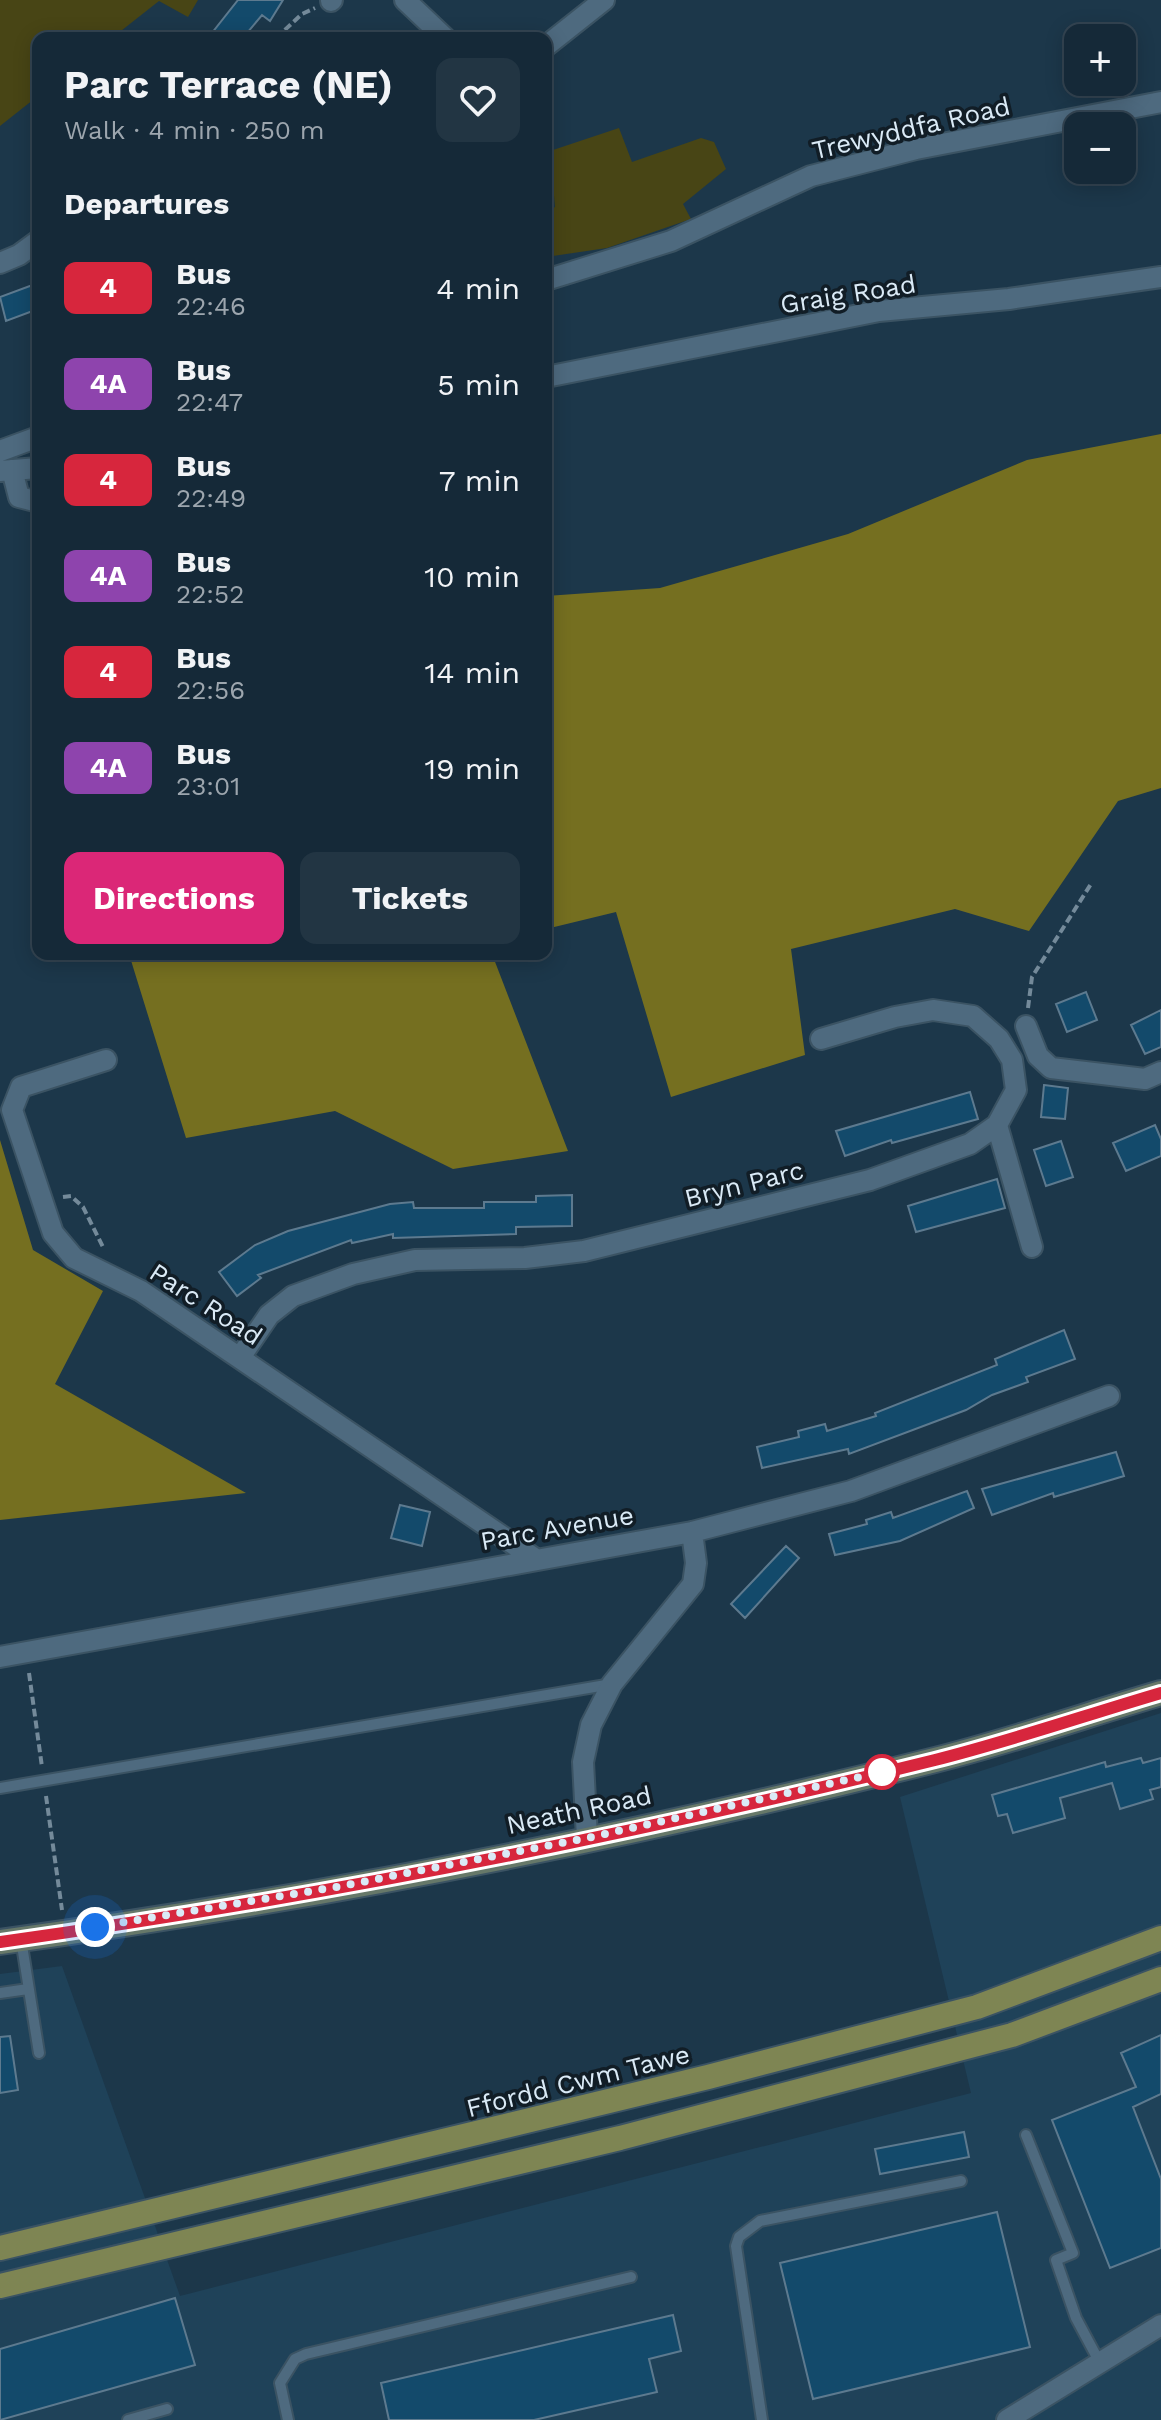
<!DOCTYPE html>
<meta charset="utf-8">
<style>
body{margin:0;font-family:"Work Sans",sans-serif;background:#223543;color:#f1f3f6;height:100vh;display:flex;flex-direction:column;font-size:30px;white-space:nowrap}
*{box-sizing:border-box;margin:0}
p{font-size:26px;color:#9da6ae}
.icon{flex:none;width:44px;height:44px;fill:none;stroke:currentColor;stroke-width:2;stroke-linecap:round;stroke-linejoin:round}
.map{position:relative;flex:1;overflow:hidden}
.drawer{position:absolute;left:32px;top:32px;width:520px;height:928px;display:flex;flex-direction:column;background:#152938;border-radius:16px;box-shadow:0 4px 20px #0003,0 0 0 2px #344553}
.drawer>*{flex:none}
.badge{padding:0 16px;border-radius:12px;font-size:28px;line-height:52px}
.controls{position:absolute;left:1064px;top:24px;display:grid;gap:16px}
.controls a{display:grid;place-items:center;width:72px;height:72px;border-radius:16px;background:#152938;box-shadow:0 4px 20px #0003,0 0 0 2px #344553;font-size:40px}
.you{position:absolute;width:40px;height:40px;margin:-20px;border:6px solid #fff;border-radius:50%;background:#1a73e8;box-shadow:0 0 0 12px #1a73e833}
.map>.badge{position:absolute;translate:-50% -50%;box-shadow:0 0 0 4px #fff}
h2{padding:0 32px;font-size:30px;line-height:72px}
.round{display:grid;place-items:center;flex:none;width:84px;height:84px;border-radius:16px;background:#223543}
.overview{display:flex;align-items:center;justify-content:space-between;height:136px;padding:0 32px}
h1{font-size:38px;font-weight:700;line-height:60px}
.action{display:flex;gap:16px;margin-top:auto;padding:16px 32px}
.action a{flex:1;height:92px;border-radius:16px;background:#db2777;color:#fff;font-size:32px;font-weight:700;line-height:92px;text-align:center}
.action a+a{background:#223543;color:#f1f3f6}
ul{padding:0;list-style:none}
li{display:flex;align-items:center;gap:24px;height:96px;padding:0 32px}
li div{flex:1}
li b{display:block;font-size:30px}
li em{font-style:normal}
li .badge{min-width:88px;font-weight:700;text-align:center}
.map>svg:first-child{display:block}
.built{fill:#1f4259}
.green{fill:#484515}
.forest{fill:#756f20}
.building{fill:#134a6b;stroke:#5d7a8f;stroke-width:2}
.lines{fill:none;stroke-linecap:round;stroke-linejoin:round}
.lane-casing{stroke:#3b5363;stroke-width:14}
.street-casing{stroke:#3b5363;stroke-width:24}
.secondary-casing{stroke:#3b5363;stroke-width:28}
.primary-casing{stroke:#3b5363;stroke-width:28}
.path{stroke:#748a9a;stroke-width:4;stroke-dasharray:8 4;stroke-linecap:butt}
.lane{stroke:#4e6a7f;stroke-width:10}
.street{stroke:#4e6a7f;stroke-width:20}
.secondary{stroke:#667869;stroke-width:24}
.primary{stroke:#7e8553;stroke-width:24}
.line-casing{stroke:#fff;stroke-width:18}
.line{stroke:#d7263d;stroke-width:12}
.walk{stroke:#daeaf6;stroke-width:8;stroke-dasharray:0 14.4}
.stop-dot{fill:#fff;stroke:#d7263d;stroke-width:4}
.labels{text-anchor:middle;stroke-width:7;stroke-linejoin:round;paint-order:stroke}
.street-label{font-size:26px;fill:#daeaf6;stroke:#111d26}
</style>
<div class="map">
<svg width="1161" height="2420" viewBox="0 0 1161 2420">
<rect width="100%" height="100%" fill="#1c374a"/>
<path class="built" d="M1161,1713V2420H0V1974L62,1966L180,2296L971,2093L900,1797Z"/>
<path class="green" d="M0,0H198L188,17L159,1L112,38H38V96L0,126Z
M619,128L632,162L701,138L714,142L726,169L683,204L691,219L607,248L546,257V212L555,207L550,151Z"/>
<path class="forest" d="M1161,434V788L1118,801L1029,931L955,909L791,949L805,1055L671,1097L616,912L546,929V596L660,588L848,534L1027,460Z
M129,954H492L568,1151L453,1169L335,1111L186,1138Z
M0,1140L33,1250L103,1291L55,1384L246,1493L0,1520Z"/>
<path class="building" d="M238,0H283L270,21L262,15L243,38H208Z
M38,283V309L6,321L0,297Z
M1086,992L1097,1020L1067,1032L1056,1004Z
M1161,1010V1047L1145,1054L1131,1025Z
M1044,1085L1068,1088L1065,1119L1041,1117Z
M970,1092L978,1119L892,1143L891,1140L845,1156L836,1131Z
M1155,1125L1161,1139V1156L1126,1171L1113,1143Z
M1061,1141L1073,1177L1046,1186L1034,1150Z
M997,1179L1005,1208L916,1232L908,1206Z
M572,1195V1226L516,1227V1234L393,1238V1234L352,1243L351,1240L258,1275L261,1278L237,1296L219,1272L255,1245L288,1231L390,1204L413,1202L414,1208H484V1202H536V1196Z
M1064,1330L1075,1359L1026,1377L1028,1382L992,1395L966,1410L849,1454L848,1449L762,1468L757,1447L799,1437L798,1431L825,1424L827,1431L876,1416L875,1413L997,1365L995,1359Z
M1116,1452L1124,1476L1054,1497L1053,1493L992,1515L982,1489Z
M967,1491L974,1508L900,1541L835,1555L829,1534L867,1524L866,1520L891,1512L893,1518Z
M400,1505L430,1512L422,1546L391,1538Z
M786,1546L799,1558L745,1618L731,1604Z
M1141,1758L1143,1763L1161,1758V1787L1150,1790L1153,1799L1120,1809L1112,1783L1060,1798L1065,1818L1013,1833L1007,1814L998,1816L992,1795L1105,1762L1106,1767Z
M1161,2035V2094L1133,2107L1161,2179V2248L1110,2268L1052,2120L1136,2087L1121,2053Z
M10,2036L18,2090L0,2093V2037Z
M964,2132L969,2157L880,2174L875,2149Z
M997,2212L1030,2347L813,2399L780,2263Z
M175,2298L195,2365L0,2420V2349Z
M673,2315L681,2351L649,2359L657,2392L534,2420H389L381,2383Z"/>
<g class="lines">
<g class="lane-casing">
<path id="lane" d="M0,1788L612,1684
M21,1939L39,2053
M0,1993L28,1989
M1026,2135L1073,2253L1056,2260L1076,2318L1100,2363
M128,2420L167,2409
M288,2420L280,2383L295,2359L306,2354L631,2277
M762,2420L736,2246L739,2237L760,2221L961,2181"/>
</g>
<g class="street-casing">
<path id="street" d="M405,0L445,38
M331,1L332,0
M546,46L604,0
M0,263L19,255L38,241
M546,280L671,241L811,176L916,149L1161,102
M546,377L879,311L1009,299L1161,277
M0,451L38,437
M12,470L19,497L38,502
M0,471L38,468
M1026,1026L1038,1056L1051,1068L1145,1079L1161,1072
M106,1060L21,1087L12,1110L53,1233L74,1258L141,1291L534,1558
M997,1125L1032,1247
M241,1356L269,1315L293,1296L353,1274L415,1260L525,1258L584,1251L870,1180L970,1144L997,1125L1016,1090L1012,1060L999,1039L973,1016L933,1010L895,1017L821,1039
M0,1657L692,1532L851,1491L1109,1396
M587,1838L583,1762L591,1725L612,1684L693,1584L696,1563L692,1532
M1007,2420L1161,2325"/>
</g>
<g class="secondary-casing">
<path id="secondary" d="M0,1942C314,1899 628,1837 935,1760C1011,1741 1086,1715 1161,1693"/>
</g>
<g class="primary-casing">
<path id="primary" d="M0,2248L708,2077L977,2007L1161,1938
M0,2286L620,2138L1012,2035L1161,1979"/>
</g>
<path class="path" d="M276,38L302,14L315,8
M1028,1008L1032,977L1091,884
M63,1197L71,1196L83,1207L104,1249
M29,1673L42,1767
M46,1796L62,1910"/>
<use href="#lane" class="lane"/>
<use href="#street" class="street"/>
<use href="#secondary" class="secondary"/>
<use href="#primary" class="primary"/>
</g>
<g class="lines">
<g class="line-casing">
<path id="line" d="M0,1942C314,1898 628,1836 935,1760C1011,1741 1086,1715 1161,1693"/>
</g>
<use href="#line" class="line"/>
<path class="walk" d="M95,1927L336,1887L587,1838L882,1772"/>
</g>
<circle class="stop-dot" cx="882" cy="1772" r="16"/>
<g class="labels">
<g class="street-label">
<text transform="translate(911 128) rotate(-13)" y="9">Trewyddfa Road</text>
<text transform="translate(848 294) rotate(-9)" y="9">Graig Road</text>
<text transform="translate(744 1184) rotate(-14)" y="9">Bryn Parc</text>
<text transform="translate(206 1304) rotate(33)" y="9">Parc Road</text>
<text transform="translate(557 1528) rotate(-10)" y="9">Parc Avenue</text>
<text transform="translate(579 1810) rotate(-12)" y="9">Neath Road</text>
<text transform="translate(578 2081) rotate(-14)" y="9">Ffordd Cwm Tawe</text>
</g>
</g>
</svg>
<div class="controls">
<a>+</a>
<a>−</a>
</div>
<div class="you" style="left:95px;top:1927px"></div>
<section class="drawer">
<div class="overview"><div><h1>Parc Terrace (NE)</h1><p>Walk · 4 min · 250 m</p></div><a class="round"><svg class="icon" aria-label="heart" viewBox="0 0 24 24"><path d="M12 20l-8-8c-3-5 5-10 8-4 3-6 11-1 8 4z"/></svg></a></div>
<h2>Departures</h2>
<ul>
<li><span class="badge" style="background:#d7263d;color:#fff">4</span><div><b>Bus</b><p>22:46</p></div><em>4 min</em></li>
<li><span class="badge" style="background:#8e44ad;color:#fff">4A</span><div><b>Bus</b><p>22:47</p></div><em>5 min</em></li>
<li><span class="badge" style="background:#d7263d;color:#fff">4</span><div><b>Bus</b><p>22:49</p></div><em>7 min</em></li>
<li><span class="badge" style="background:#8e44ad;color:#fff">4A</span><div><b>Bus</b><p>22:52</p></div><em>10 min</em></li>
<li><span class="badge" style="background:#d7263d;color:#fff">4</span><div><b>Bus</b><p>22:56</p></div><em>14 min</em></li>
<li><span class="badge" style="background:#8e44ad;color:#fff">4A</span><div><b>Bus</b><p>23:01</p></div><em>19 min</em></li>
</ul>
<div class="action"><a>Directions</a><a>Tickets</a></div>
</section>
</div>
